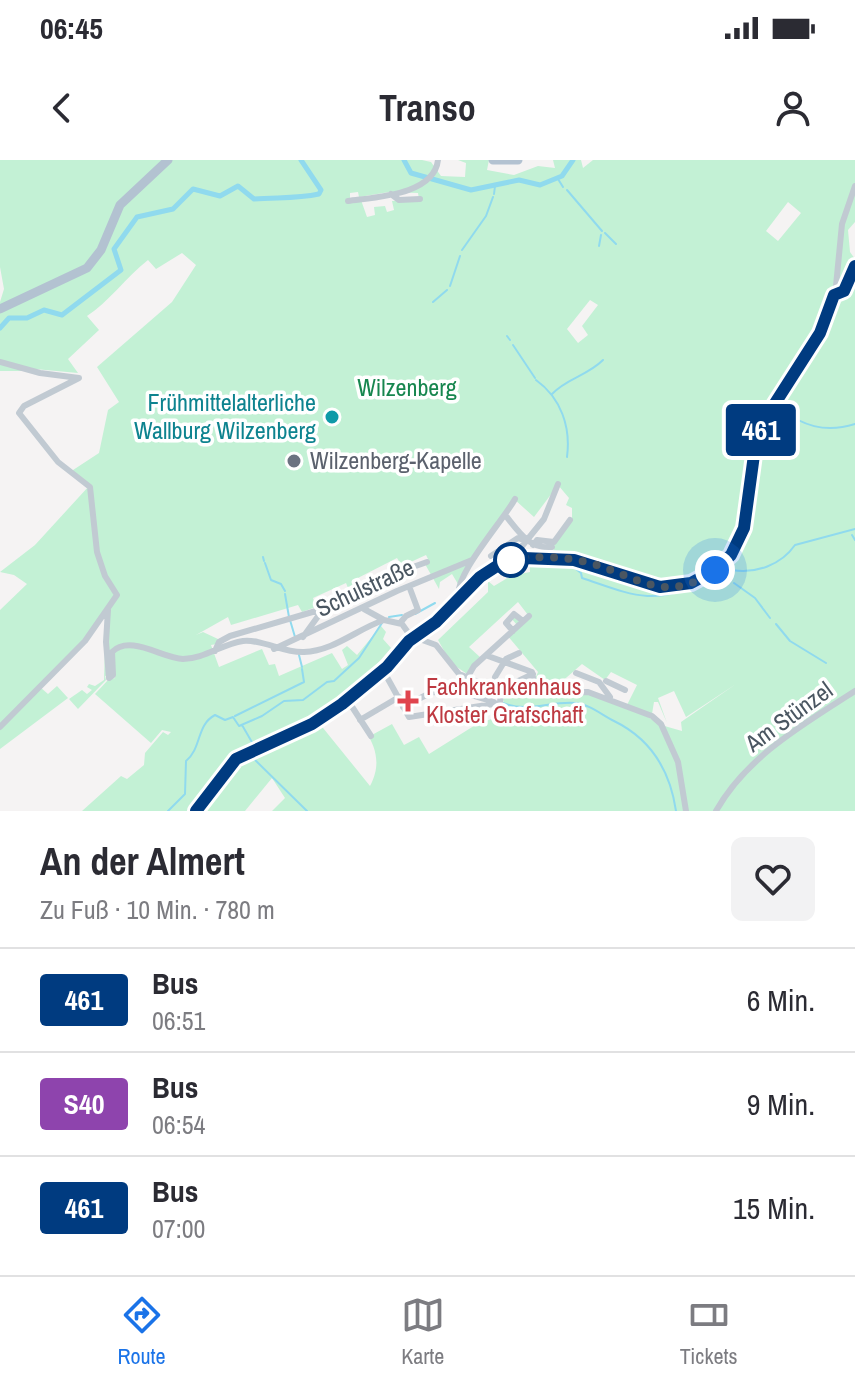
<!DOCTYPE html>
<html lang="de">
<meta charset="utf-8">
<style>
body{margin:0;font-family:"Archivo Narrow",sans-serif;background:#f2f2f3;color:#2b2b33;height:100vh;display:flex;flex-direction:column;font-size:30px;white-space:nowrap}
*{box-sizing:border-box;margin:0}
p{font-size:26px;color:#7c7c81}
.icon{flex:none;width:44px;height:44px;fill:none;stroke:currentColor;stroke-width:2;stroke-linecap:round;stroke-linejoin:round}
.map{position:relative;height:651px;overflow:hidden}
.side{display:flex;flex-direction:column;background:#fff;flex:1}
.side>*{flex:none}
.badge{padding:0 16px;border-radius:6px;font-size:28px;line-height:52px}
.you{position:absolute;width:40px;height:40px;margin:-20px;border:6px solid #fff;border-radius:50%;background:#1a73e8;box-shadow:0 0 0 12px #1a73e833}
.map>.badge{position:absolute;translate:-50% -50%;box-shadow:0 0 0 4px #fff}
.round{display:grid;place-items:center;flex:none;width:84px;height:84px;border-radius:12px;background:#f2f2f3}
.summary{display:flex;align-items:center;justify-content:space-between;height:136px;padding:0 40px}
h1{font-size:38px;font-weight:700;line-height:60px}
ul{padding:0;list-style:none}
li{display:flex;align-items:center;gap:24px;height:104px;padding:0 40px;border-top:2px solid #e1e1e2}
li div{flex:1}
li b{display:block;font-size:30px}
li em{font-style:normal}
li .badge{min-width:88px;font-weight:700;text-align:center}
.status{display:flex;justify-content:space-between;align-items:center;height:56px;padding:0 40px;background:#fff;direction:ltr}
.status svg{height:22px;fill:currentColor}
header{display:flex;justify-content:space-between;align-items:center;height:104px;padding:0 40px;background:#fff;font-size:36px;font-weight:700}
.tabs{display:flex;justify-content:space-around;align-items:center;height:112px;border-top:2px solid #e1e1e2;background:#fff;font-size:22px;color:#7c7c81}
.tabs a{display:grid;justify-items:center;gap:4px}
.tabs .active{color:#1a73e8}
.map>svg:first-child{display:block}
.green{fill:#c3f1d5;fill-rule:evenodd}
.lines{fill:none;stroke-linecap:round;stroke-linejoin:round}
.stream{stroke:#90daee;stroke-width:2}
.river{stroke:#90daee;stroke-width:5}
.minor{stroke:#c1cad2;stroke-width:6}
.major{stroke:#b3c2d1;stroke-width:9}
.line-casing{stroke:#fff;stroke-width:18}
.line{stroke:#003b80;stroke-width:12}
.walk{stroke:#4a5661;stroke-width:8;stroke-dasharray:0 14.4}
.culture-dot{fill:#0f9aa8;stroke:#fff;stroke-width:3}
.worship-dot{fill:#6b7280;stroke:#fff;stroke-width:3}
.stop-dot{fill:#fff;stroke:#003b80;stroke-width:4}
.health-dot{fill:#e0444e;stroke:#fff;stroke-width:3}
.labels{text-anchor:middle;stroke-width:7;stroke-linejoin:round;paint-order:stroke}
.park-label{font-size:24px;fill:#17864f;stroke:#fff}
.culture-label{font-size:24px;fill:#0d838f;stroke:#fff;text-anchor:end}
.worship-label{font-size:24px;fill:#5b616d;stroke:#fff;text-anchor:start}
.street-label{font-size:24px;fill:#4a5661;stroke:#fff}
.health-label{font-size:24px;fill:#be3a42;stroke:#fff;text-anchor:start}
</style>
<div class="status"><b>06:45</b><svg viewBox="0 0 49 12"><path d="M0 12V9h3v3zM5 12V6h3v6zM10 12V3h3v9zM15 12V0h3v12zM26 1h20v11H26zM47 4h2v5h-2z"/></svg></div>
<header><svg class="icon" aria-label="back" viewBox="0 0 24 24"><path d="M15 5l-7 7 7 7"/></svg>Transo<svg class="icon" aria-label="person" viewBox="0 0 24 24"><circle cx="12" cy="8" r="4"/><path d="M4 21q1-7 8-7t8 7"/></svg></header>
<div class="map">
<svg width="855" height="651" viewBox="0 0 855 651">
<rect width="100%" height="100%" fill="#f5f3f3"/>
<path class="green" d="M0,0H422L431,2L441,16L465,17L466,3L458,0H489L487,10L514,15L538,6L555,8L553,0H581L583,8L593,0H855V62L848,70L850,92L855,99V651H272L285,638L272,618L245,651H82L121,616L127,619L144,605L145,593L163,572L168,575L171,572L162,570L151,583L95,534L108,520L115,518V492L128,486L112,490L111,515L105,516L106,520L78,549L69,539L82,530L87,534L92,530L87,527L89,524L95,526L104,520L106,451L85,480L0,566V450L27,424L14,415L0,412L35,385L89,326L70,312L99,293L108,250L119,242L97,207L172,142L196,105L182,93L156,109L148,100C126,117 109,142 87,156L99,170L68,199L78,213L24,208L22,211H0V142L4,129L0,107ZM358,32L359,37L389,32L418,33L419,39L392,41L394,50L387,52L385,46L374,47L375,55L367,57L361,40L350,42V33ZM788,42L801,53L778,81L766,71ZM590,140L598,145L582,166L588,175L578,183L567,169ZM558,325L569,338L566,345L572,348V361L554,383L553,394H529L530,412L511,416L494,426L488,421V432L438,480L451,503L467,514L481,498L469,487L518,442L528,455L522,461L516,455L511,458L517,465L507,475L538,512L535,519L559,524L582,504L605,520L611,512L637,525L627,545L584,532L502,534L506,554L477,564L429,594L419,577L404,585L392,564L370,576L345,539C363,523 375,506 391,488L383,479L386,472L381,466L357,495L347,486L342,490L348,505L342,509L332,493L279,516L275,504L269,505L262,489L219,507L211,485L217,484L218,479L203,472L196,475L228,457L231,465L298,445L302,452L316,447L313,438L346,423L351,435L356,432L352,421L397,398L402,406L426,395L429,401L425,404L439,429L440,422L452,414L458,424L514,339L534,357ZM736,524L681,562L682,571L661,565L630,546L652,554L654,542H658L667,563L658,538L674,531L686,557ZM347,544C364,570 388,592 370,626L319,563Z
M57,526L68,538L0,589V568L40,527L48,534Z"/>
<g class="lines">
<path class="stream" d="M558,19L563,27
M567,30L602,71
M494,34L495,26
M605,73L616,84
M599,86L601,75
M462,90L486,56L493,37
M450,126L460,96
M433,142L447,130
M507,176L510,180
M513,185L535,218
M536,220C561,238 571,267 567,297
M552,234C567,218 587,216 603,200
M777,248C803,265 824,274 855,264
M742,358V325L749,310L751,290L748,264L755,247L766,246
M852,375L855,380
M263,397L264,401
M567,402L581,413L582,418C630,434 653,447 702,422
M265,403L271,420L281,424L285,431
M732,410C756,414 781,405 795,385L855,369
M734,423L755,438L770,458
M285,434L289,457
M457,444L466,440L471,430
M415,454L435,443
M389,457L402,455
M290,460L295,477
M776,464L790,481L826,503
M299,495L302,507
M503,543C527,553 550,541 575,543C589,544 602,555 614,561C651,579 670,610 676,651
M235,556L304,522L302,509
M242,565L253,584
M251,596L307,651
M168,651L185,634L186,601C202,588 196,565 215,555L225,560L233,557L239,566L262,556L284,541L303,540L327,522L334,521L359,498L382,463"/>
<path class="river" d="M404,0L411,13L471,30L519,20L540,25L562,16L573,0
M0,168L9,158H27L44,150L62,155L121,110L114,89L137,57L173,49L193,29L220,36L238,26L254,39C277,37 296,39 319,34L321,30L301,0"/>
<path class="minor" d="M391,34L399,40L420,39
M348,41C376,37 434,35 438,0
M834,135L845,129L855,106
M0,202L40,213L79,218L24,246L19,253L58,302L90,327L97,392L105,416L117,435L85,481L0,567
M506,356C519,372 530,390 552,387
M533,385L537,380L554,382L570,360
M491,396L518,378L526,381
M510,401L544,359L558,324
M496,413L510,408L507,401
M459,438C452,417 503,361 515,339
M364,449L384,460L402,464L412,478
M108,450L106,482L109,518L113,515L112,492C130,474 162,498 183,499C204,499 222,484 243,481C263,479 283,493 304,492C334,491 357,469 384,460
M400,463L406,456L418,450L409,426
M513,471L506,463L514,454L523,461
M303,477L324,448
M414,477L436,485L459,514L505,533L588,532L652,556L661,564L678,602L686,651
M274,489L397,431L472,400
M215,491L219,482L230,476L333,446L368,423L427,402
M488,496L532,512L534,522L544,532
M383,510L409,557L500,543L501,531
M576,513L599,522L610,537
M495,517L506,499L519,493
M467,518L474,506L529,456
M606,521L625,530
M499,530L533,514
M347,539L371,576
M403,547L432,532L464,533L494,542
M360,560L399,537
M196,651L236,599L312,564L333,550L387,507L409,481L436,462L480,417L498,405L530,398L579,400L640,423L660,427L691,423L720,406L742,372L754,295L765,259L828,155L836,126L842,64L855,26
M716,651C747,596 804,564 855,531"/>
<path class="major" d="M493,0H518
M0,149L87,108L101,90L120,45L168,0"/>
</g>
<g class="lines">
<g class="line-casing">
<path id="line" d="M196,651L236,599L312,564L342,544L387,507L409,481L436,462L480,417L500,404L523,398L574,400L660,427L691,423L715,410L731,395L744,368L754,295L765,259L820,173L834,135L844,131L855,106"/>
</g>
<use href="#line" class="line"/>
<path class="walk" d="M511,400C532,396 566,396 590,403C638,416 665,446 715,410"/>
</g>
<circle class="culture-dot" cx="332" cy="257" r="8"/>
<circle class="worship-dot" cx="294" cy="301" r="8"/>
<circle class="stop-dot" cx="511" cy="400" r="16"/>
<path class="health-dot" d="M404 529h8v8h8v8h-8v8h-8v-8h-8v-8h8z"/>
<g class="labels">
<g class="park-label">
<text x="407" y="236">Wilzenberg</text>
</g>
<g class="culture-label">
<text x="316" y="251">Frühmittelalterliche<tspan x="316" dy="28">Wallburg Wilzenberg</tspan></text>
</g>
<g class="worship-label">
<text x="310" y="309">Wilzenberg-Kapelle</text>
</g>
<g class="street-label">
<text transform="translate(365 428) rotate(-25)" y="8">Schulstraße</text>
<text transform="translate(789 557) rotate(-36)" y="8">Am Stünzel</text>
</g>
<g class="health-label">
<text x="426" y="535">Fachkrankenhaus<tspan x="426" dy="28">Kloster Grafschaft</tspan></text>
</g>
</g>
</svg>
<div class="you" style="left:715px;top:410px"></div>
<b class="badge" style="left:761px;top:270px;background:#003b80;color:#fff">461</b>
</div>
<section class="side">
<div class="summary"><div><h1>An der Almert</h1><p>Zu Fuß · 10 Min. · 780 m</p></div><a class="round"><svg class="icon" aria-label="heart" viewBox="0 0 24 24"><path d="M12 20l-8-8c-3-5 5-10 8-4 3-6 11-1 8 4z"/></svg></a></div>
<ul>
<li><span class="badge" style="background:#003b80;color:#fff">461</span><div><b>Bus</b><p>06:51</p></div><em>6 Min.</em></li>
<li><span class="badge" style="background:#8e44ad;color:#fff">S40</span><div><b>Bus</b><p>06:54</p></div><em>9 Min.</em></li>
<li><span class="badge" style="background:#003b80;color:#fff">461</span><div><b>Bus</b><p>07:00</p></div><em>15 Min.</em></li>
</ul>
</section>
<nav class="tabs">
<a class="active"><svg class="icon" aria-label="directions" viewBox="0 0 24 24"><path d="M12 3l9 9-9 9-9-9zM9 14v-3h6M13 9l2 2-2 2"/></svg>Route</a>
<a><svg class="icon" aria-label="map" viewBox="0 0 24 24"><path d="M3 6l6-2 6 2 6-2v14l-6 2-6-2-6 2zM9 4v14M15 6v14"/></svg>Karte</a>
<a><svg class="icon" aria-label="tickets" viewBox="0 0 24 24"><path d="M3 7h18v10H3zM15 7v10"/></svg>Tickets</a>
</nav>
